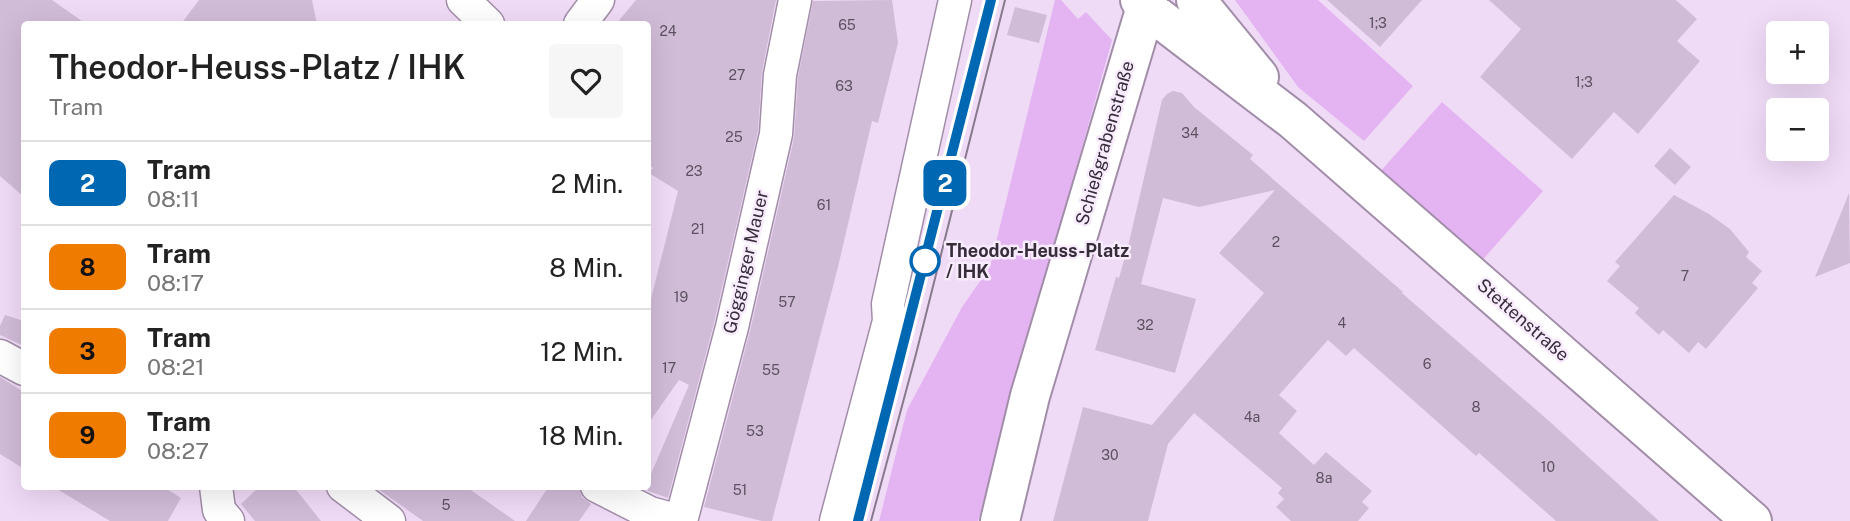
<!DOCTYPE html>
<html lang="de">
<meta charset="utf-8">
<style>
body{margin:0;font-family:"Public Sans",sans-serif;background:#f6f6f6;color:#222;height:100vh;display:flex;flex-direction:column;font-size:26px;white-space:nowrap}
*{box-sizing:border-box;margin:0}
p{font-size:23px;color:#767676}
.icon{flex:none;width:38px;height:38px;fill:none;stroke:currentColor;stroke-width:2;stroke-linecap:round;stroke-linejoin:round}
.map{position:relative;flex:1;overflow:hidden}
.sheet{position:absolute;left:21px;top:21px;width:630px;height:469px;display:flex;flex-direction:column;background:#fff;border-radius:7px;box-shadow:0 7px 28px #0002}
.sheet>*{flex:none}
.badge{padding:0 14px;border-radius:10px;font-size:24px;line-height:46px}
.tools{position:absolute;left:1766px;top:21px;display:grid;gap:14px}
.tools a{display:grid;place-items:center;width:63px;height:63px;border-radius:7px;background:#fff;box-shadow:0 7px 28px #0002;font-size:35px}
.map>.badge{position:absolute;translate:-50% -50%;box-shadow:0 0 0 4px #fff}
.round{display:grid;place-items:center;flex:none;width:74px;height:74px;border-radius:7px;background:#f6f6f6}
.overview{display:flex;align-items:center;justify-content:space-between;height:119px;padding:0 28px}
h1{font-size:33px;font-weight:600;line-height:52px}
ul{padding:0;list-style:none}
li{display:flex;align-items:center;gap:21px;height:84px;padding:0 28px;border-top:2px solid #e0e0e0}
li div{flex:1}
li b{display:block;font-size:26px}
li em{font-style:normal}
li .badge{min-width:77px;font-weight:700;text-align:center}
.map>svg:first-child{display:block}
.green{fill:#e3b3f2}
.building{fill:#d1bcd8}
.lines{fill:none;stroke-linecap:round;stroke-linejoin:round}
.street-casing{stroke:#a28ea9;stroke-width:35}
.secondary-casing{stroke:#a28ea9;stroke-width:42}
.street{stroke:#fff;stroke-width:32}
.secondary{stroke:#fff;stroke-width:38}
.tram{stroke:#887a8d;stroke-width:2}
.line-casing{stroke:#fff;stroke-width:16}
.line{stroke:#0068b3;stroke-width:10}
.stop-dot{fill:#fff;stroke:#0068b3;stroke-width:3.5}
.labels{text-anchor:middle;stroke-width:5;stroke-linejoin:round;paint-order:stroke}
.number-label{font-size:14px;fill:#5c5160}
.street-label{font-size:18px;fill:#352d38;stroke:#f8ebfd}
.stop-label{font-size:18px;font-weight:bold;fill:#352d38;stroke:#f8ebfd;text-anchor:start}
</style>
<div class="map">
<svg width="1850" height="521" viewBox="0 0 1850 521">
<rect width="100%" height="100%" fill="#f0dbf7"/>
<path class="green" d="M1055,0H1061L1078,19L1086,12L1112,40L978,521H879L907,410L962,307L990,267Z
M1235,0H1318L1413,86L1364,141L1298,87Z
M1442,102L1543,191L1479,264L1378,174Z"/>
<path class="building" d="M0,0H52L86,24H24V197L0,176Z
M199,0H312L317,24H181Z
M636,0H776L762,72L758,131L714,323L668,498L648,491V481L689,385L679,380L648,424V311L678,191L649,173L653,168L648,164V24H616Z
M892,0L898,43L878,123L872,121L838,267L772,521H762L704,507L750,331L794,138L798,77L813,1Z
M1327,0H1422L1380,47Z
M1489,0H1676L1697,19L1677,41L1700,61L1638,134L1614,112L1572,159L1480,77L1521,29Z
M1015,7L1047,15L1039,43L1007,35Z
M1173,91L1182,93L1194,107L1253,155L1250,159L1403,292L1402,293L1549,421L1659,521H1556L1479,453L1476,456L1354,348L1346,356L1328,340L1279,395L1297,411L1279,433L1314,465L1326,452L1372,491L1362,502L1369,508L1358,521H1291L1276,507L1284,499L1278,493L1282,488L1194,413L1168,444L1148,521H1053L1083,407L1152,425L1264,293L1219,253L1275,190L1199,207L1163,198L1141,284L1196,299L1175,373L1095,350L1116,277L1119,278L1129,242L1162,100L1167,94Z
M1670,148L1691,167L1675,185L1654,166Z
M1849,193L1850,263L1815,277L1827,248Z
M1674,195L1709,214L1730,229L1749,252L1746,257L1762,271L1752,283L1758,288L1706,349L1698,342L1689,353L1663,330L1659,335L1635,313L1639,308L1607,281L1620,266L1615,262Z
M5,315L24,321V346L0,335V326Z
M0,377L24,392V469L0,454Z
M52,486H162L181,498L168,521H110Z
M260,486H293L321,521H255L241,504Z
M374,486H465L515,521H423Z
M549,486H579L582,497L591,504L579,521H526Z"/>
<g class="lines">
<g class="street-casing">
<path id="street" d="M463,0L488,24
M580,24L598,0
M0,356L24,369
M216,486L219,510L228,521
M343,486L389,521
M597,486L650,513L679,521
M681,521L732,327L776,134L780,75L795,0
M836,521L889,321L888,304L955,0"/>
</g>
<g class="secondary-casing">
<path id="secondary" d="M1140,0L1146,8L1293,120L1752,521
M1196,0L1259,77
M1000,521L1030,396L1148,0"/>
</g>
<use href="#street" class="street"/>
<use href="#secondary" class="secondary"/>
<path class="tram" d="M858,521L991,0
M871,521L916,354L1005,0"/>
</g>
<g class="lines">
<g class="line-casing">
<path id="line" d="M858,521L991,0"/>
</g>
<use href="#line" class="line"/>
</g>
<circle class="stop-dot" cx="925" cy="261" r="14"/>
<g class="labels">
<g class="number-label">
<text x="1378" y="28">1;3</text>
<text x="847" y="30">65</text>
<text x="668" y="36">24</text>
<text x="737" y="80">27</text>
<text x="1584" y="87">1;3</text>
<text x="844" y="91">63</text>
<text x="1190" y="138">34</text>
<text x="734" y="142">25</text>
<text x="694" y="176">23</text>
<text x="824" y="210">61</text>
<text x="698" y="234">21</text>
<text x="1276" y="247">2</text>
<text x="1685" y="281">7</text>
<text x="681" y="302">19</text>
<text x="787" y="307">57</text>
<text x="1342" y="328">4</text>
<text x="1145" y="330">32</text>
<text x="1427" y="369">6</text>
<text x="669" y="373">17</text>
<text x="771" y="375">55</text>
<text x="1476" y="412">8</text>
<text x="1252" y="422">4a</text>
<text x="755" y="436">53</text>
<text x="1110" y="460">30</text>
<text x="1548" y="472">10</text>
<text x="1324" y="483">8a</text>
<text x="740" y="495">51</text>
<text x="446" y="510">5</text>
</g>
<g class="street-label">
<text transform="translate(1105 143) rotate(-74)" y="6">Schießgrabenstraße</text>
<text transform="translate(746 262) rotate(-77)" y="6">Gögginger Mauer</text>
<text transform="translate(1523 320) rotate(41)" y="6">Stettenstraße</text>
</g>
<g class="stop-label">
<text x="946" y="257">Theodor-Heuss-Platz<tspan x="946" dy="21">/ IHK</tspan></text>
</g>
</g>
</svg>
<div class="tools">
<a>+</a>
<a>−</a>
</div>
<b class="badge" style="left:945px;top:183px;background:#0068b3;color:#fff">2</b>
<section class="sheet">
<div class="overview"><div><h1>Theodor-Heuss-Platz / IHK</h1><p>Tram</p></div><a class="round"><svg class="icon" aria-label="heart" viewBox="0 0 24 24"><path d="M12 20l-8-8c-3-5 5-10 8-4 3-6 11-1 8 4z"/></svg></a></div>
<ul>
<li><span class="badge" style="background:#0068b3;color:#fff">2</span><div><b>Tram</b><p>08:11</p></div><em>2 Min.</em></li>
<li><span class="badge" style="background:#ef7c00;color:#111">8</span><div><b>Tram</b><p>08:17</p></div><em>8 Min.</em></li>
<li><span class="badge" style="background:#ef7c00;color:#111">3</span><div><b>Tram</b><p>08:21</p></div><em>12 Min.</em></li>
<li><span class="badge" style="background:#ef7c00;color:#111">9</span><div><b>Tram</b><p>08:27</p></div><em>18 Min.</em></li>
</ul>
</section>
</div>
